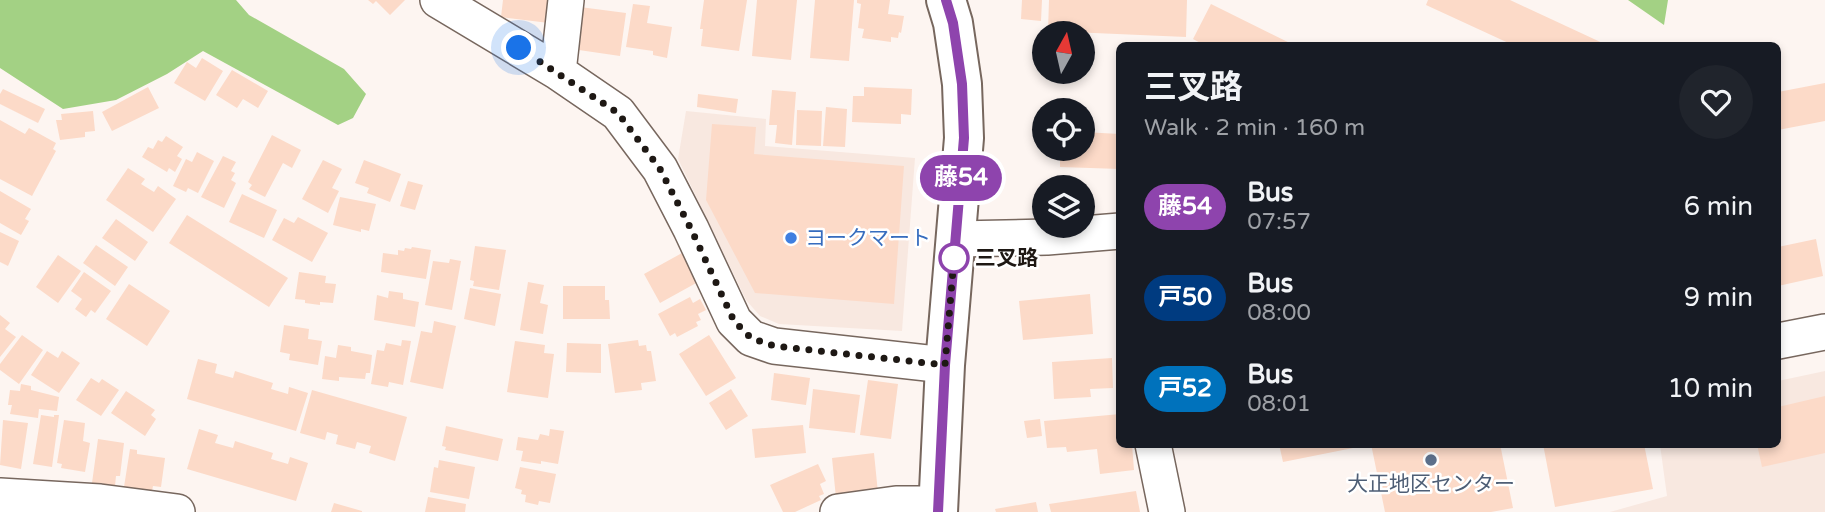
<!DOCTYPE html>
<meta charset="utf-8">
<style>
body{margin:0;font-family:"Varela Round","Noto Sans JP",sans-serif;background:#20242c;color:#f1f3f6;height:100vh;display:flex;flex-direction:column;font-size:26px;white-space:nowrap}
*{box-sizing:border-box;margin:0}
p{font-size:23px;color:#9ea1a6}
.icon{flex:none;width:38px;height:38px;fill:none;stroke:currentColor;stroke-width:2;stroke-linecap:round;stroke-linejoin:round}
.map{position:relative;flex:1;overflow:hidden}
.panel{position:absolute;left:1116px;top:42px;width:665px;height:406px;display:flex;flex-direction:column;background:#171b24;border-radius:10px;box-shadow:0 4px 10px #0003}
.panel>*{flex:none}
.badge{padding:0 14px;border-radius:23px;font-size:24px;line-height:46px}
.needle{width:46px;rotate:8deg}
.controls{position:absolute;left:1032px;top:21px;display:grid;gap:14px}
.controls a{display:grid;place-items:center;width:63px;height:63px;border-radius:50%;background:#171b24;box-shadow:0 4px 10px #0003;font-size:35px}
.you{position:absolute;width:35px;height:35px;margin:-18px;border:5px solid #fff;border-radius:50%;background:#1a73e8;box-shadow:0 0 0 10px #1a73e833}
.map>.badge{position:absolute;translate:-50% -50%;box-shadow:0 0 0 4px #fff}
.round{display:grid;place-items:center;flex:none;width:74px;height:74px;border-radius:37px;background:#20242c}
.headline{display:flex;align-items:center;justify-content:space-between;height:119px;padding:0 28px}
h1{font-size:33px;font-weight:700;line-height:52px}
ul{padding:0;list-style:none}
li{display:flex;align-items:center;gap:21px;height:91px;padding:0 28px}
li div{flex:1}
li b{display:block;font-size:26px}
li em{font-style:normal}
li .badge{min-width:77px;font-weight:700;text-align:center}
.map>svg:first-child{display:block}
.built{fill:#f8e8e0}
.forest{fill:#a3d184}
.building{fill:#fcdac8}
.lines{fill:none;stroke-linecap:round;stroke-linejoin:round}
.street-casing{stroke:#77675e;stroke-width:38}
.primary-casing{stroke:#77675e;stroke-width:42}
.street{stroke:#fff;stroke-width:35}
.primary{stroke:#fff;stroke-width:38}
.line-casing{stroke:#fff;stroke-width:16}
.line{stroke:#8e44ad;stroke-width:10}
.walk{stroke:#1e1814;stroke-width:7;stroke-dasharray:0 12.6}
.shop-dot{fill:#3f7fe0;stroke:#fff;stroke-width:2.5}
.stop-dot{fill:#fff;stroke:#8e44ad;stroke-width:3.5}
.service-dot{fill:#5c6f8a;stroke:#fff;stroke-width:2.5}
.labels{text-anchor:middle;stroke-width:5;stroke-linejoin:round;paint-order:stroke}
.shop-label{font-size:21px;fill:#366cbe;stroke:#fff;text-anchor:start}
.stop-label{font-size:21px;font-weight:bold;fill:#1e1814;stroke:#fff;text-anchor:start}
.service-label{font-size:21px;fill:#4e5e75;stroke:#fff}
</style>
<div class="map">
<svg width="1825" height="512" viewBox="0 0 1825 512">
<rect width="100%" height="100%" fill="#fdf5f1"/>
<path class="built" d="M686,111L766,119L765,146L915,158L902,331L779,324L760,316L746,300L678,159Z
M1825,371V512H1610L1667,496L1660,445L1778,444V381Z"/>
<path class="forest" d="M0,0H236L249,15L344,69L366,94L353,118L338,125L203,51L167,74L116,100L63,109L0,68Z
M1628,0H1668L1664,25Z"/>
<path class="building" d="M368,0H405L390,15L376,1L373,4Z
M503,0H552L549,23L501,17Z
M704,0H747L739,51L701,46L703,29H700Z
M757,0H797L791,60L752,56Z
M815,0H854L849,61L810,58Z
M857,0H890L888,14L904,16L901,33L899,32L898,38L891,37V42L862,38L864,29L858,28L861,4L857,3Z
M1022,0H1042L1041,21L1021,19Z
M1049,0H1187L1186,37L1048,31Z
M1428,0H1510L1609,46H1515L1426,5Z
M633,4L650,6L647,23L672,27L667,58L653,55V51L626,47Z
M1211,4L1296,46H1206L1193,39Z
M580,7L626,13L620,56L572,49Z
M202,58L223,71L205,101L174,83L187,62L196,68Z
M232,70L268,91L258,108L243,99L237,108L216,95Z
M1825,83V121L1778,130V92Z
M148,87L159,108L112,131L102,112Z
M864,87L912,89L911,115L901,114V124L852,122L853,96H864Z
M3,89L45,109L38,123L0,104V94Z
M772,90L796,92L792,145L775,143L777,125H769Z
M698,94L738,99L736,113L697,107Z
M826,107L847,109L845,147L823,146Z
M797,110L822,111L821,146L796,145Z
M93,111L95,131L85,132V137L60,140L56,120H62L61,114Z
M0,120L25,134L29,128L56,143L53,149L56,151L32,196L0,179Z
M712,124L756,127L754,154L904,166L894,304L755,293L706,200Z
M1083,132L1120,134V169L1060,167V149H1083Z
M272,135L301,150L292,168L283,163L265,197L249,189L252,185L248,182Z
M166,136L183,147L177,156L182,159L175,172L169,168L167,172L142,157L148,147L153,149L158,140L162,142Z
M197,152L214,161L198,193L188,188L186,192L173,186L186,159L192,162Z
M223,156L236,162L231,171L235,173L231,180L236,183L224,208L201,197Z
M323,160L342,169L332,188L339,191L328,213L302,199Z
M364,160L401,174L390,202L367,193L369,188L355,183Z
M128,168L145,179L141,184L154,192L158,186L176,199L153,232L106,200Z
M408,181L423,185L415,210L400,206Z
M0,191L31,209L25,219L29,221L21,235L0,223Z
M242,194L277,210L264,238L229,222Z
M340,197L376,204L369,231L361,229V232L333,225Z
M187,215L288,278L269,307L169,243Z
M298,217L328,233L312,262L272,240L284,218L294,223Z
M116,219L148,242L135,261L102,238Z
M0,232L19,241L8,266L0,262Z
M1816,239L1823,276L1778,286V247Z
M96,245L128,267L115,286L83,263Z
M475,246L506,250L499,290L473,286L474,281L470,280Z
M412,247L431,250L426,279L381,272L383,253L398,255V250L404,251L405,248L411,249Z
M682,253L698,282L660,303L644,274Z
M58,255L81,271L58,303L36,287Z
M450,259L461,261L452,310L425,305L433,261L449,263Z
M84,272L111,291L95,313L91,310L86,317L75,309L82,299L71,291Z
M299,272L326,276L325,283L336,284L333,303L320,302V305L305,303V300L295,299Z
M528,282L544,285L540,303L548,305L543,334L520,330Z
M129,284L170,311L147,346L106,319Z
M563,286H605V300H609L610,319H563Z
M470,288L501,294L495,326L464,319Z
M389,291L403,293V299L419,302L415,327L374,320L377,295L388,298Z
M1090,294L1093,334L1023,340L1019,301Z
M690,297L693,303L700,299L706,310L698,314L701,320L696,322L698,326L677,337L675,333L670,336L658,314Z
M0,315L10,323L5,329L16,337L0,357Z
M434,321L456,326L443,389L410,382L421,331L432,333Z
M284,325L309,329L308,339L322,341L318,365L289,360L290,354L280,352Z
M22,335L43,350L19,384L0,370V364Z
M709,335L736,378L706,396L679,354Z
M402,340L411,341L403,385L389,382L388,387L371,384L377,350L384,351L386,343L401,346Z
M638,340L639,346L646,345L647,351H651L656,381L641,383L642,390L615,393L608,344Z
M515,341L545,345L544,353L554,354L548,398L507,392Z
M567,343L601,344V373L566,372Z
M338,345L351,347V351L372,355L370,373H366L365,379L339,377V381L322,379L325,356L336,358Z
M47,351L58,358L62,351L80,363L59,393L31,375Z
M1112,358L1113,388L1090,389L1091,397L1054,399L1052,362Z
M198,359L217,364L215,373L233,378L235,371L273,383L271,389L288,394L289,387L308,393L296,431L187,399Z
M774,373L810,378L806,405L771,400Z
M91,378L99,383L102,379L119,390L101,416L76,400Z
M868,380L898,384L891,439L860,435Z
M21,384L31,386V390L59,397L57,411L39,409L38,418L10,414L12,405H8L10,390L20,391Z
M731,389L748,416L726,430L709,403Z
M813,389L860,395L855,433L809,428Z
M312,390L407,417L395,461L369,453L371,446L357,442L355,449L336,444L338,435L327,432L325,440L300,433Z
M126,391L155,410L151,415L156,419L145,436L111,413Z
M1825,396V453L1762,467L1757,444H1778V407Z
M1120,414V444H1132L1134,470L1100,474L1097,449L1067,452L1066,447L1047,448L1044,421Z
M41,415L54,417V415H59L52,467L33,464Z
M1040,419L1042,436L1027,438L1024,421Z
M3,420L28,423L21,469L0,465Z
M64,420L85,423L83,441L90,443L85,472L61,468L62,464L57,463Z
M803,425L806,453L755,458L752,429Z
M446,426L503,439L498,461L445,450L446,447L442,446Z
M199,429L218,435L215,443L233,448L235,441L273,453L271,459L288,464L290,457L308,463L296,501L187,469Z
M550,429L564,431L558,464L541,461V464L521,461L523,451L516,450L518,437L538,440L540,434L549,436Z
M98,439L124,443L120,476H116L115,486L92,483Z
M1279,444H1362L1363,446L1283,462Z
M1371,444H1500L1513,508L1491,512H1385Z
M1543,444H1644L1653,489L1555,507Z
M130,449L137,450V454L165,458L161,487L153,486L152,491L124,487Z
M874,453L878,493L836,498L832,458Z
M439,460L475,467L469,499L430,492L434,467L438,468Z
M818,464L826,481L820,484L824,494L819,496L821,500L795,512H783L770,485Z
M520,467L556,474L550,503L539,501L538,505L525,502L526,495L521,494L522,490L515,488Z
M1136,491L1140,512H1051L1049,504Z
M428,497L466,504L465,512H425Z
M1036,502L1038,512H996L995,509Z
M334,503L362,511V512H331Z"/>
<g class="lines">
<g class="street-casing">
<path id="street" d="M438,0L558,72L618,113L660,169L691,229L734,321L751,338L774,346L945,365
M558,72L566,0
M956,239L1047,237L1120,231
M1778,341L1825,332
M1153,444L1167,512
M0,496L100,502L177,512
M838,512L896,504H938"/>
</g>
<g class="primary-casing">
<path id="primary" d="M938,512L945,365L964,138L962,84L953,23L946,0"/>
</g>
<use href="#street" class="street"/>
<use href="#primary" class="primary"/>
</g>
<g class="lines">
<g class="line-casing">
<path id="line" d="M938,512L945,365L964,138L962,84L953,23L946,0"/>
</g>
<use href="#line" class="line"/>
<path class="walk" d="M519,48L618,113L660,169L691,229L734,321L751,338L774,346L945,365L954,258"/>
</g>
<circle class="shop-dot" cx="791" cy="238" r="7"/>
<circle class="stop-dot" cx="954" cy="258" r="14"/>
<circle class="service-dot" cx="1431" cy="460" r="7"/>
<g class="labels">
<g class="shop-label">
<text x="805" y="245">ヨークマート</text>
</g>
<g class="stop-label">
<text x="975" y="265">三叉路</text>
</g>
<g class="service-label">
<text x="1431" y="491">大正地区センター</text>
</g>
</g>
</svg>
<div class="controls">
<a><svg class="needle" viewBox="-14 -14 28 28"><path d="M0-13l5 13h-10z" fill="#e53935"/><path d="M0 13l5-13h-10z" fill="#9ea1a6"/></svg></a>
<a><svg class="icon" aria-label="locate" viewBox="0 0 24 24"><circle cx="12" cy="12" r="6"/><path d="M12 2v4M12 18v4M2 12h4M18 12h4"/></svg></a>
<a><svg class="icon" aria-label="layers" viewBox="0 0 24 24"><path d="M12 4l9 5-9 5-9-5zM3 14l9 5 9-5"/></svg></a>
</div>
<div class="you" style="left:519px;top:48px"></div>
<b class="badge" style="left:961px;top:178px;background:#8e44ad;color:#fff">藤54</b>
<section class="panel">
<div class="headline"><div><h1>三叉路</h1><p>Walk · 2 min · 160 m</p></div><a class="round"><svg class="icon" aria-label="heart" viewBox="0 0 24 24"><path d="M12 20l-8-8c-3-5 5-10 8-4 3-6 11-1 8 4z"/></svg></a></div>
<ul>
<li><span class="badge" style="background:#8e44ad;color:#fff">藤54</span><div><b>Bus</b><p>07:57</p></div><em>6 min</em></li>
<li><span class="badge" style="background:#003b80;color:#fff">戸50</span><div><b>Bus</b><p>08:00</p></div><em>9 min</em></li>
<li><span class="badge" style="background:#0072bc;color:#fff">戸52</span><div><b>Bus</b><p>08:01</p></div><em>10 min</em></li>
</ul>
</section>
</div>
